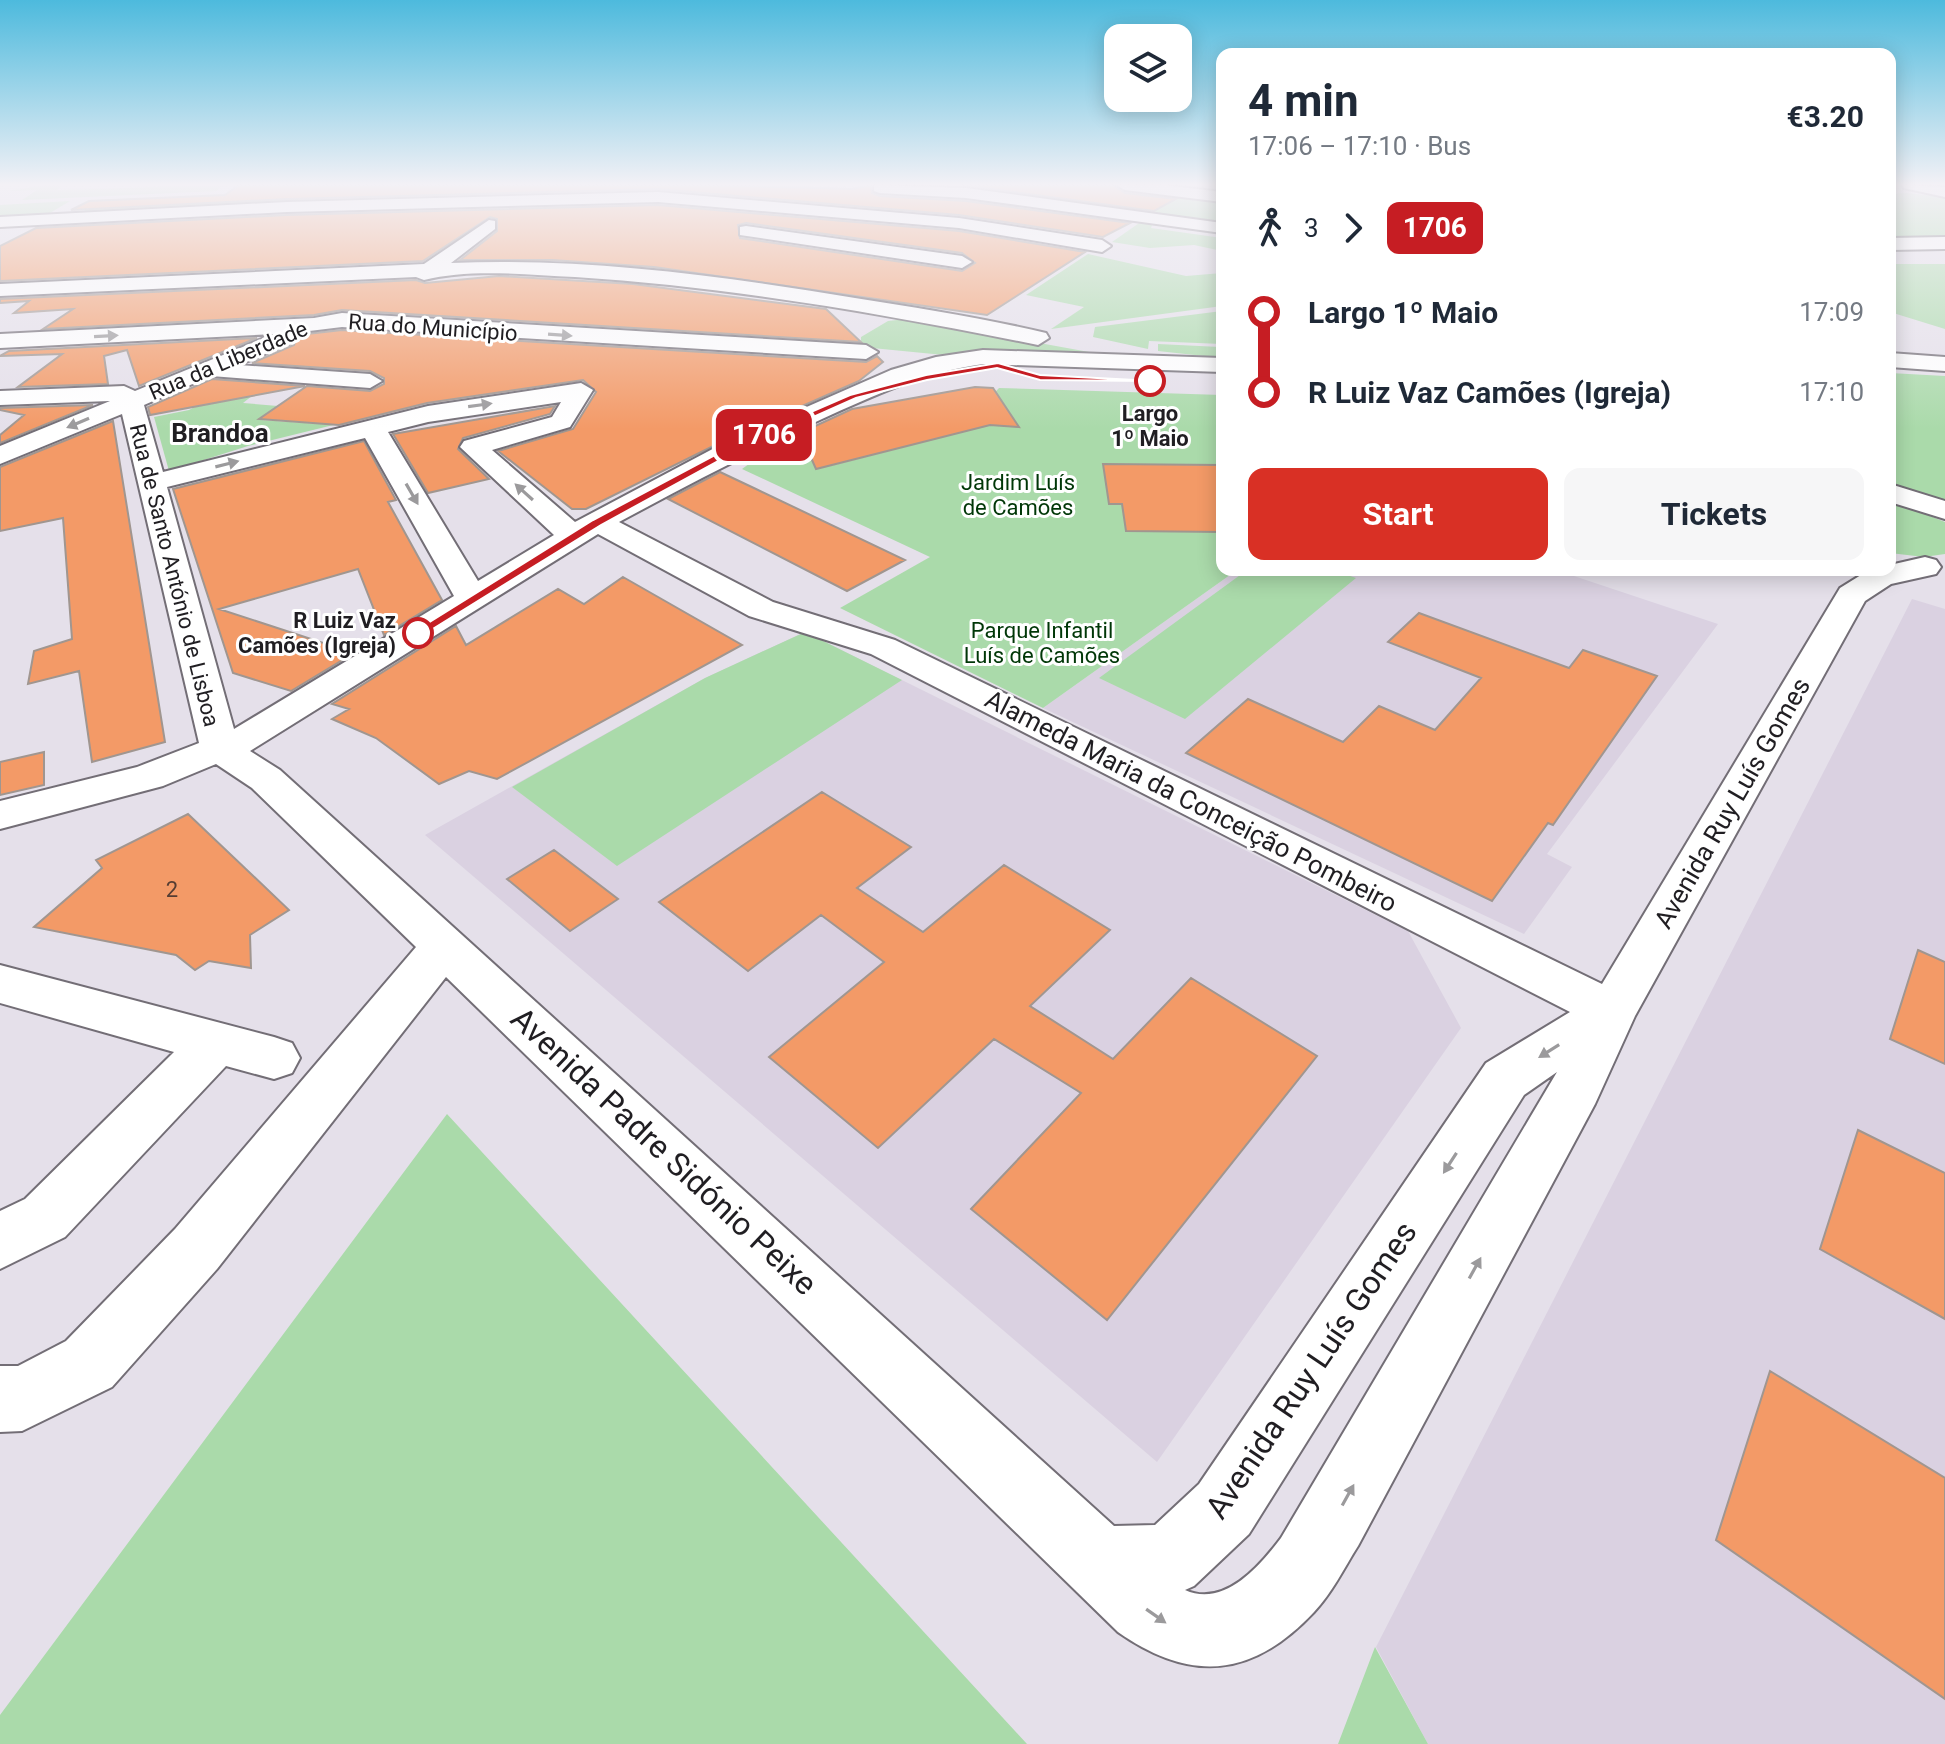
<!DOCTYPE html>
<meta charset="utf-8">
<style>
body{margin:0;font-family:Roboto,sans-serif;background:#f6f6f7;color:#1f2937;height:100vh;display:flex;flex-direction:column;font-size:30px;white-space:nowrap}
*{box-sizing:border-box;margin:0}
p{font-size:26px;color:#747a83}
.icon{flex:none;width:44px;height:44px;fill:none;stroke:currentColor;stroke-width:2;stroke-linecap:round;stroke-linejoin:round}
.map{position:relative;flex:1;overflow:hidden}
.side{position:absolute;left:1216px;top:48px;width:680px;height:528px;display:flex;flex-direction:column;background:#fff;border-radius:16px;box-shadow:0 4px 20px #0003}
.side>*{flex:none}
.badge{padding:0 16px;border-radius:12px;font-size:28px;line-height:52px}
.controls{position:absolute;left:1104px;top:24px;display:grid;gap:16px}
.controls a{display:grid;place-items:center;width:88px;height:88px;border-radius:16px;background:#fff;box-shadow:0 4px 20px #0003;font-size:40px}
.map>.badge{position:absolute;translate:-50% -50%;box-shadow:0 0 0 4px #fff}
.legs{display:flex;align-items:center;gap:12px;height:88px;padding:0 32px;font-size:26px}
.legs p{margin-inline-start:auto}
.head{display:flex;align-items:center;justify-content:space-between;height:136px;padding:0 32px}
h1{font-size:44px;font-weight:700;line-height:60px}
.cta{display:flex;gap:16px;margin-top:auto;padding:16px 32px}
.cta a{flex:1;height:92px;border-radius:16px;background:#d93025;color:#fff;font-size:32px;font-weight:700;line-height:92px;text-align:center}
.cta a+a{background:#f6f6f7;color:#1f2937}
ul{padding:0 32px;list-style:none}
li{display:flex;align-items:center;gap:28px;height:80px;font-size:30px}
li i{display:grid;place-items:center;width:12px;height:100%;margin:0 10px;background:currentColor}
li i::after{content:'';width:20px;height:20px;margin:-10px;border:6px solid;border-radius:50%;background:#fff}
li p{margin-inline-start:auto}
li:first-child i{background:linear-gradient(#0000 50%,currentColor 0)}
li:last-child i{background:linear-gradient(currentColor 50%,#0000 0)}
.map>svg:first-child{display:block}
.built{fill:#dad1e1}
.green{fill:#aadaaa}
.building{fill:#f39a67;stroke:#a09690;stroke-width:2;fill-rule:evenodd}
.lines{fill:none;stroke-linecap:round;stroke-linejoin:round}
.minor-casing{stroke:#736e76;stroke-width:4}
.highway-casing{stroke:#736e76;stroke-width:4}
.minor{fill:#fff;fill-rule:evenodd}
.highway{fill:#fff;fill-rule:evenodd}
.oneway{fill:#9b9a9c}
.line-1{fill:#c61d23;stroke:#fff;stroke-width:2}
.stop-1-dot{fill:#fff;stroke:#c61d23;stroke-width:4}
.labels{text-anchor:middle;stroke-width:6;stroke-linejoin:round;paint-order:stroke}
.far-street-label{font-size:22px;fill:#201e22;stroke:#fff}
.far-stop-label{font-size:22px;font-weight:bold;fill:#201e22;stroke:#fff}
.far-park-label{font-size:22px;fill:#003707;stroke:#fff}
.number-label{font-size:22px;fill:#553d33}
.far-quarter-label{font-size:26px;font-weight:bold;fill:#201e22;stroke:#fff}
.street-label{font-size:26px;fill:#201e22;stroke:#fff}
.near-street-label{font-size:32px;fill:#201e22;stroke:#fff}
</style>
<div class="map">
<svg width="1945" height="1744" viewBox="0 0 1945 1744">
<rect width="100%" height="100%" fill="#e5e0ea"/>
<path class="built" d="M1237,570H1556L1718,624L1547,854L1572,867L1524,934L1043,708Z
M1912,599L1945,609V1744H1428L1376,1647Z
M805,632L1408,931L1461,1028L1157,1462L425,835L705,678Z"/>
<path class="green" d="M45,185H62L57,190L224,185L216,191L22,200L37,190L8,191Z
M1160,193L1222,200V226L1145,217L1164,205L1130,199Z
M1906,193L1945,197V238L1890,239V194Z
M301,197L293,205L81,214L95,200L146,198L140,205Z
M70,201L45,216L0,219V205Z
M1142,221L1153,223L1151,228L1222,238V251L1194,245L1150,248L1112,242Z
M1088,254L1186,276L1222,273V306L1051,329L1084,307L1026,295Z
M1890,264H1945V329L1890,312Z
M1222,311V344L1149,341L1148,349L1093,337L1095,327Z
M906,319L1111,356H954L872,348L861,344V337L888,321Z
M1158,344L1220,347L1222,358L1158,351Z
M1890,373L1945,376V502L1890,484Z
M247,380H272L243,403L278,406L261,420L320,424L359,395L374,415L248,446L169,471L154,417L189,410Z
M999,388L1222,395V465H1103L1109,504H1122L1126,531L1222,532V570H1237L1043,708L840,608L930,557L742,469L765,452L823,424L810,455L830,466L955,434Z
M1890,500L1945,522V554L1924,557L1890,553Z
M1247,570H1333L1356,578L1185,719L1099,678Z
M805,632L902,680L617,866L512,787L705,678Z
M447,1114L1027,1744H0V1715Z
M1375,1647L1428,1744H1338Z"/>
<path class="building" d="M239,185H710L852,189L871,185L872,193L880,196L966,201L1130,223L1103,237L959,215L658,189L287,199L71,210L89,201L225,195Z
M962,185H1113L1125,193L1176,199L1154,211Z
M658,205L959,231L1085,252L987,315L654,267L552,260H460L497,231V219L490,217L423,261L0,281V246L36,228L287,215ZM746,223L962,253L975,263L962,271L740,238L738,225Z
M499,276L633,284L826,309L861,342L342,310L314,315L43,329L73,309L14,313L29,301L0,303V299L416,280L425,283Z
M342,330L866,362L877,356L883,362L859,381L791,411L790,408L586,509H572L498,451L573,429L596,392L583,380L427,403L339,425L259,419L307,386L370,391L384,384V378L370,371L252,363L294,345L298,335Z
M257,338L139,386L127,350L104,356L108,384L18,387L62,354L0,356L9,351Z
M212,379L305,386L150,415L148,407Z
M975,387L993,388L1019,427L990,425L816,469L800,433L852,409Z
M93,405L0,443V435L24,415L0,410V408Z
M555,406L550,414L463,438L458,449L489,479L428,493L393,434Z
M113,421L165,742L92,762L79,671L28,684L34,651L72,639L63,518L0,531V467Z
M364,441L396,500L388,502L442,600L384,635L358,569L219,609L354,653L291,691L233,673L173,489Z
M1103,464L1222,465V532L1126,531L1122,504H1109Z
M720,472L756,489L905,560L847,591L668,499Z
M623,577L742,645L497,779L469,771L439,784L376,738L332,719L349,709L332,704L456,626L466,645L558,589L584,604Z
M1419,613L1569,668L1583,650L1657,676L1553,825L1548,823L1492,901L1186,753L1248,699L1343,742L1379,706L1435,730L1481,678L1388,642Z
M44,752V785L0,795V762Z
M822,792L911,847L857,888L923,932L1004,865L1110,930L1030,1006L1113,1059L1191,978L1317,1056L1107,1320L971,1209L1081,1093L994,1039L878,1148L769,1057L884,962L821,915L748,971L659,902Z
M188,814L289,910L250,935L251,968L209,961L195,970L176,955L34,927L102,868L96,860Z
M554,850L618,899L570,931L507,879Z
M1918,950L1945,962V1064L1890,1039Z
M1858,1130L1945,1173V1319L1820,1249Z
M1770,1371L1945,1478V1699L1716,1540Z"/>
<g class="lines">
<g class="minor-casing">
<path id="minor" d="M874,185L966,188L1222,223V233L966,198L880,193L874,191Z
M1117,185H1164L1222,192V202L1125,190Z
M1902,185L1945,187V197L1904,188Z
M658,192L959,218L1102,240L1111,246L1102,252L959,228L658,202L287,212L0,227V217L287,202Z
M489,220L495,221V229L451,263C585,257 723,276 855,298C919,308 983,318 1046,333L1049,338L1038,345C885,314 731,287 575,277C526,275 471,268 424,280L416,277L0,296V284L424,264Z
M746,226L962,256L972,262L962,268L740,235V227Z
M342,313L866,345L878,352L866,359L342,327L293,333L296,337L293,342L239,365L370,374L382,381L370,388L211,376L144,405L163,472L428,406L581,383L593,390L570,427L492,450L575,522L722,444L891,370L936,357L983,350L1222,358V372L983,364C924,372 875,395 822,419C753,451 686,486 619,522L773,602L895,640L1602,984L1840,588L1869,570H1890V565L1925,557L1936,560L1941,567L1936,574L1891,584L1865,601L1635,1016L1595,1104L1358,1546C1344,1568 1332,1593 1314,1612C1252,1678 1191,1683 1118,1632L446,977L217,1269L112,1387L22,1431L0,1432V1366H18L66,1341L175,1229L416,947L252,788L216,764L163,786L0,829V801L137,767L199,743L122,414L0,464V446L110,401L0,405V391L124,386L135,391L274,334L0,348V334L314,318ZM561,402L552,417L464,441L460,447L554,535L478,581L388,432L428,422ZM365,438L454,596L234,729L167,487ZM598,534L749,616L871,654L1570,1012L1486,1063L1199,1484L1155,1525L1114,1526L280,770L250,751ZM1557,1072L1281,1538C1260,1566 1224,1608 1185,1590L1194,1586L1249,1534L1524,1095Z
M1890,353L1945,357V371L1890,367Z
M1890,484L1945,501V519L1890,502Z
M0,965L274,1037L292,1043L300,1058L292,1073L274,1079L226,1066L65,1237L0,1269V1211L25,1199L174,1052L0,1003Z"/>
</g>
<g class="highway-casing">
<path id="highway" d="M1945,237V249L1890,250V238Z"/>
</g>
<use href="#minor" class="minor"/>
<use href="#highway" class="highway"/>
</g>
<defs><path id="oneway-solid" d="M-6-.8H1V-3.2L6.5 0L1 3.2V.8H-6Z" transform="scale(2)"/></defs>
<g class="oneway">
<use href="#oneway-solid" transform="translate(560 335) rotate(4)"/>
<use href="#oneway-solid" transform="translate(106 336) rotate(-3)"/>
<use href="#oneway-solid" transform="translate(480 405) rotate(-8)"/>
<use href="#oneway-solid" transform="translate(78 423) rotate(157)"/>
<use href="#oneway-solid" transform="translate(227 464) rotate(-14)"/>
<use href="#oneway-solid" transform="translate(524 492) rotate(-138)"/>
<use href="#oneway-solid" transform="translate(412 494) rotate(60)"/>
<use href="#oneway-solid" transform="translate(1549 1051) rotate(148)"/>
<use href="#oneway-solid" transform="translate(1450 1163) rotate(123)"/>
<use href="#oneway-solid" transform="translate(1475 1268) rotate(-61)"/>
<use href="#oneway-solid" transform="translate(1348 1495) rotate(-61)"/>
<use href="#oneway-solid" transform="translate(1156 1616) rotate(35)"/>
</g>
<linearGradient id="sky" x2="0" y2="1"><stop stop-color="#4dbadd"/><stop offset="0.43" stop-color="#f3f1f6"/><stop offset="1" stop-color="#f3f1f6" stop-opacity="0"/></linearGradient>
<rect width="1945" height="429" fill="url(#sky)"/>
<path class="line-1" d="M998,363L1040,375L1154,381L1040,380L997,368L927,380L856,398L735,452L601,525L423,635L412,633L593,520L728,448L850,395L926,375Z"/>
<g class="stop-1-dot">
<circle cx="1150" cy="381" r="14"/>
<circle cx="418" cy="633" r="14"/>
</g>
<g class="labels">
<g class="far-street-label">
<text transform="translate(433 327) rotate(4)" y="8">Rua do Município</text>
<text transform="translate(228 360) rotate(-23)" y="8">Rua da Liberdade</text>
<text transform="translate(175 575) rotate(76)" y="8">Rua de Santo António de Lisboa</text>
</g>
<g class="far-stop-label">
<text x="1150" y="421">Largo<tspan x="1150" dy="25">1º Maio</tspan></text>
<text x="396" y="628" text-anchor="end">R Luiz Vaz<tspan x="396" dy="25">Camões (Igreja)</tspan></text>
</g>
<g class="far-park-label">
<text x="1018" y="490">Jardim Luís<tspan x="1018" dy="25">de Camões</tspan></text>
<text x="1042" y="638">Parque Infantil<tspan x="1042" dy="25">Luís de Camões</tspan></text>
</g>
<g class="number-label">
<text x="172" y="897">2</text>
</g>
<g class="far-quarter-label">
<text x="220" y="442">Brandoa</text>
</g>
<g class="street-label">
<text transform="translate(1191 801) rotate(27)" y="9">Alameda Maria da Conceição Pombeiro</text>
<text transform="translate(1732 803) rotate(-60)" y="9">Avenida Ruy Luís Gomes</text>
</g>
<g class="near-street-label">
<text transform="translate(664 1151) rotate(43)" y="11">Avenida Padre Sidónio Peixe</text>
<text transform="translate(1311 1370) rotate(-56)" y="11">Avenida Ruy Luís Gomes</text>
</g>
</g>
</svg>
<div class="controls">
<a><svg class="icon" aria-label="layers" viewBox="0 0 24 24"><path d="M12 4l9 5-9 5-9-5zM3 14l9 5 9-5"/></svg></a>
</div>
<b class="badge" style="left:764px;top:435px;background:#c61d23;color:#fff">1706</b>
<section class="side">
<div class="head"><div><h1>4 min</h1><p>17:06 – 17:10 · Bus</p></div><b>€3.20</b></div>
<div class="legs"><svg class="icon" aria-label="walk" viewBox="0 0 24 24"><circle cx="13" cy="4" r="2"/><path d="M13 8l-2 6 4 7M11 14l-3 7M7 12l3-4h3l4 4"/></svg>3<svg class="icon" aria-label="forward" viewBox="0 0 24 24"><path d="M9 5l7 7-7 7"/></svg><b class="badge" style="background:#c61d23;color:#fff">1706</b></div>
<ul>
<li><i style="color:#c61d23"></i><b>Largo 1º Maio</b><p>17:09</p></li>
<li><i style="color:#c61d23"></i><b>R Luiz Vaz Camões (Igreja)</b><p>17:10</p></li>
</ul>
<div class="cta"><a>Start</a><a>Tickets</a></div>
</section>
</div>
